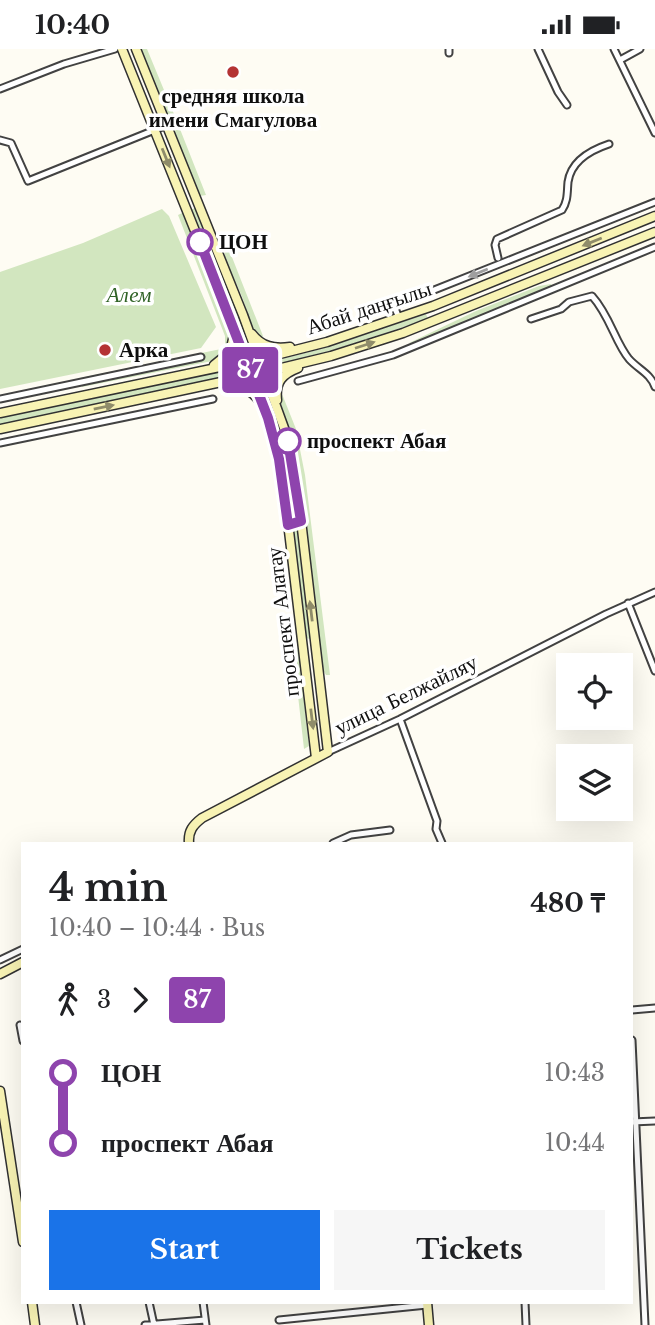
<!DOCTYPE html>
<meta charset="utf-8">
<style>
body{margin:0;font-family:"Libre Baskerville",serif;background:#f6f6f6;color:#202124;height:100vh;display:flex;flex-direction:column;font-size:26px;white-space:nowrap}
*{box-sizing:border-box;margin:0}
p{font-size:23px;color:#757577}
.icon{flex:none;width:38px;height:38px;fill:none;stroke:currentColor;stroke-width:2;stroke-linecap:round;stroke-linejoin:round}
.map{position:relative;flex:1;overflow:hidden}
.details{position:absolute;left:21px;top:793px;width:612px;height:462px;display:flex;flex-direction:column;background:#fff;border-radius:0px;box-shadow:0 7px 28px #0002}
.details>*{flex:none}
.badge{padding:0 14px;border-radius:5px;font-size:24px;line-height:46px}
.controls{position:absolute;left:556px;top:604px;display:grid;gap:14px}
.controls a{display:grid;place-items:center;width:77px;height:77px;border-radius:0px;background:#fff;box-shadow:0 7px 28px #0002;font-size:35px}
.map>.badge{position:absolute;translate:-50% -50%;box-shadow:0 0 0 4px #fff}
.legs{display:flex;align-items:center;gap:10px;height:77px;padding:0 28px;font-size:23px}
.legs p{margin-inline-start:auto}
.headline{display:flex;align-items:center;justify-content:space-between;height:119px;padding:0 28px}
h1{font-size:38px;font-weight:700;line-height:52px}
.action{display:flex;gap:14px;margin-top:auto;padding:14px 28px}
.action a{flex:1;height:80px;border-radius:0px;background:#1a73e8;color:#fff;font-size:28px;font-weight:700;line-height:80px;text-align:center}
.action a+a{background:#f6f6f6;color:#202124}
ul{padding:0 28px;list-style:none}
li{display:flex;align-items:center;gap:24px;height:70px;font-size:26px}
li i{display:grid;place-items:center;width:10px;height:100%;margin:0 9px;background:currentColor}
li i::after{content:'';width:18px;height:18px;margin:-9px;border:5px solid;border-radius:50%;background:#fff}
li p{margin-inline-start:auto}
li:first-child i{background:linear-gradient(#0000 50%,currentColor 0)}
li:last-child i{background:linear-gradient(currentColor 50%,#0000 0)}
.status{display:flex;justify-content:space-between;align-items:center;height:49px;padding:0 35px;background:#fff;direction:ltr}
.status svg{height:19px;fill:currentColor}
.map>svg:first-child{display:block}
.green{fill:#d2e6bf}
.lines{fill:none;stroke-linecap:round;stroke-linejoin:round}
.street-casing{stroke:#424242;stroke-width:9}
.secondary-casing{stroke:#313131;stroke-width:11}
.street{stroke:#fff;stroke-width:5}
.secondary{stroke:#f8f3b4;stroke-width:8}
.oneway{fill:#8f8c6a}
.oneway2{fill:#9f9f9f}
.line-1-casing{stroke:#fff;stroke-width:16}
.line-1{stroke:#8e44ad;stroke-width:10}
.poi-dot{fill:#b43334;stroke:#fff;stroke-width:2.5}
.stop-1-dot{fill:#fff;stroke:#8e44ad;stroke-width:3.5}
.labels{text-anchor:middle;stroke-width:7;stroke-linejoin:round;paint-order:stroke}
.poi-label{font-size:21px;font-weight:bold;fill:#0f0f0f;stroke:#fff}
.stop-label{font-size:21px;font-weight:bold;fill:#0f0f0f;stroke:#fff;text-anchor:start}
.park-label{font-size:21px;font-style:italic;fill:#2f6225;stroke:#fff}
.street-label{font-size:21px;fill:#0f0f0f;stroke:#fff}
</style>
<div class="status"><b>10:40</b><svg viewBox="0 0 49 12"><path d="M0 12V9h3v3zM5 12V6h3v6zM10 12V3h3v9zM15 12V0h3v12zM26 1h20v11H26zM47 4h2v5h-2z"/></svg></div>
<div class="map">
<svg width="655" height="1276" viewBox="0 0 655 1276">
<rect width="100%" height="100%" fill="#fefcf3"/>
<path class="green" d="M140,0H147L176,70L168,71Z
M178,75L206,146L200,147L197,144L172,80Z
M195,159L253,305L247,307L190,161Z
M162,160L169,167L216,278L201,299L0,340V223L83,194Z
M184,163L212,231L230,290L229,299L225,296V287L178,166Z
M228,198L263,287L261,291C249,279 247,258 240,243C234,228 225,218 224,200Z
M551,235L552,238L418,293L409,294L476,262L539,237Z
M426,265L428,270L330,302L266,318L263,315L328,298Z
M221,300L227,304L217,311L82,338V335L204,310V306L80,331V329Z
M243,318L246,321L244,323L0,375V369Z
M258,330L263,331C280,377 291,419 297,468L296,470L291,469L278,392Z
M280,340L296,380L305,426L330,626H326L323,621L293,392L280,352Z
M297,476L312,588L310,590L306,589L292,479Z
M298,601L309,697L304,700L293,602Z"/>
<g class="lines">
<g class="street-casing">
<path id="street" d="M449,0V4
M538,0L558,43L567,56
M614,0L655,84
M620,11L640,0
M0,40L64,15L115,0
M0,91L11,94L28,132L167,76
M498,209L495,196L497,190L562,161C568,152 567,144 568,133C571,112 591,101 609,95
M399,269L394,257L655,153
M531,270L561,260L569,253L592,247C610,267 615,293 629,310C639,321 650,324 655,338
M298,332L393,306L655,198
M0,350L201,308
M0,394L213,350
M628,554L655,622
M400,670L437,772L436,780L442,794
M328,703L400,670L606,565L655,543
M333,794L351,786L390,781
M0,911L23,900
M632,961L655,959
M20,976L23,992
M632,991L645,1276
M632,1073L655,1072
M76,1253L81,1276
M149,1253L154,1276
M203,1253L206,1276
M525,1253L526,1276
M279,1271L427,1256
M145,1276L205,1271"/>
</g>
<g class="secondary-casing">
<path id="secondary" d="M122,0L230,269L272,385L284,440L316,709
M136,0L243,266L288,390L297,437L328,703L202,769C193,776 188,782 189,794
M252,285C262,298 274,300 290,298
M214,316L230,303L234,286
M225,336C239,335 250,340 259,351
M277,351C275,333 282,325 298,319
M0,364L268,308L327,293L433,257L655,167
M0,380L240,329L331,307L403,284L655,183
M0,925L23,913
M0,1042L23,1193
M32,1253L35,1276
M427,1253L429,1276"/>
</g>
<use href="#street" class="street"/>
<use href="#secondary" class="secondary"/>
</g>
<defs><path id="oneway-solid" d="M-6-.8H1V-3.2L6.5 0L1 3.2V.8H-6Z" transform="scale(1.75)"/></defs>
<g class="oneway">
<use href="#oneway-solid" transform="translate(166 109) rotate(68)"/>
<use href="#oneway-solid" transform="translate(592 193) rotate(158)"/>
<use href="#oneway-solid" transform="translate(365 296) rotate(-18)"/>
<use href="#oneway-solid" transform="translate(104 358) rotate(-12)"/>
<use href="#oneway-solid" transform="translate(311 562) rotate(-97)"/>
<use href="#oneway-solid" transform="translate(312 670) rotate(83)"/>
</g>
<use class="oneway2" href="#oneway-solid" transform="translate(478 224) rotate(158)"/>
<g class="lines">
<g class="line-1-casing">
<path id="line-1" d="M200,193L268,369L279,410L288,476L301,472L288,392"/>
</g>
<use href="#line-1" class="line-1"/>
</g>
<g class="poi-dot">
<circle cx="233" cy="23" r="7"/>
<circle cx="105" cy="301" r="7"/>
</g>
<g class="stop-1-dot">
<circle cx="200" cy="193" r="12"/>
<circle cx="288" cy="392" r="12"/>
</g>
<g class="labels">
<g class="poi-label">
<text x="233" y="54">средняя школа<tspan x="233" dy="24">имени Смагулова</tspan></text>
<text x="119" y="308" text-anchor="start">Арка</text>
</g>
<g class="stop-label">
<text x="219" y="200">ЦОН</text>
<text x="307" y="399">проспект Абая</text>
</g>
<g class="park-label">
<text x="129" y="253">Алем</text>
</g>
<g class="street-label">
<text transform="translate(369 259) rotate(-18)" y="7">Абай даңғылы</text>
<text transform="translate(283 573) rotate(-97)" y="7">проспект Алатау</text>
<text transform="translate(406 646) rotate(-26)" y="7">улица Белжайляу</text>
</g>
</g>
</svg>
<div class="controls">
<a><svg class="icon" aria-label="locate" viewBox="0 0 24 24"><circle cx="12" cy="12" r="6"/><path d="M12 2v4M12 18v4M2 12h4M18 12h4"/></svg></a>
<a><svg class="icon" aria-label="layers" viewBox="0 0 24 24"><path d="M12 4l9 5-9 5-9-5zM3 14l9 5 9-5"/></svg></a>
</div>
<b class="badge" style="left:250px;top:321px;background:#8e44ad;color:#fff">87</b>
<section class="details">
<div class="headline"><div><h1>4 min</h1><p>10:40 – 10:44 · Bus</p></div><b>480 ₸</b></div>
<div class="legs"><svg class="icon" aria-label="walk" viewBox="0 0 24 24"><circle cx="13" cy="4" r="2"/><path d="M13 8l-2 6 4 7M11 14l-3 7M7 12l3-4h3l4 4"/></svg>3<svg class="icon" aria-label="forward" viewBox="0 0 24 24"><path d="M9 5l7 7-7 7"/></svg><b class="badge" style="background:#8e44ad;color:#fff">87</b></div>
<ul>
<li><i style="color:#8e44ad"></i><b>ЦОН</b><p>10:43</p></li>
<li><i style="color:#8e44ad"></i><b>проспект Абая</b><p>10:44</p></li>
</ul>
<div class="action"><a>Start</a><a>Tickets</a></div>
</section>
</div>
